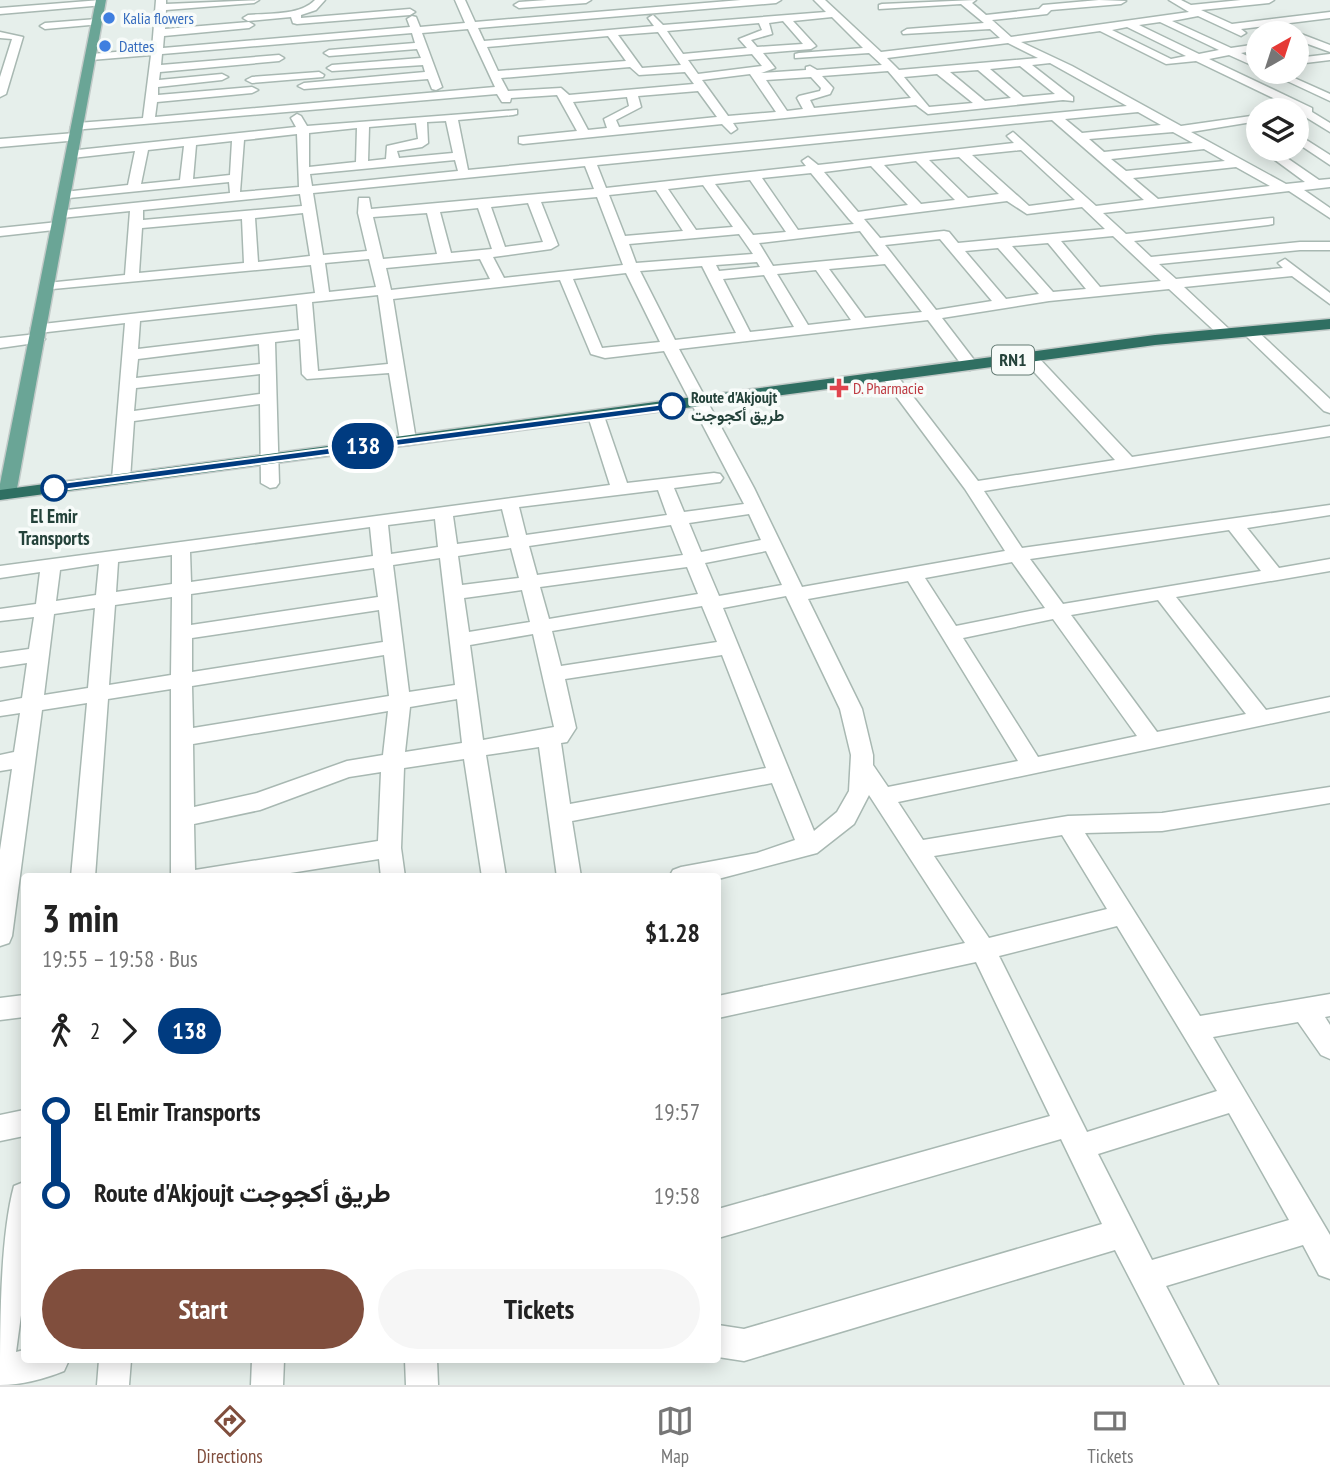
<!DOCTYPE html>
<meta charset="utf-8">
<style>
body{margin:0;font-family:"PT Sans Narrow",Vazirmatn,sans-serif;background:#f6f6f6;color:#222;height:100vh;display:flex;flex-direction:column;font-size:26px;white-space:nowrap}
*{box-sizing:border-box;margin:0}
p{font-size:23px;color:#767676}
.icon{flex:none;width:38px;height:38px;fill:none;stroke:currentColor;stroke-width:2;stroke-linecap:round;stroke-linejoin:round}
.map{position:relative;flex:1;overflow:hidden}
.details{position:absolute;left:21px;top:873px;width:700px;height:490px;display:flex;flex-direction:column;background:#fff;border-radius:7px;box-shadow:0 4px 18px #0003}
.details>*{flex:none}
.badge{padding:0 14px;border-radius:23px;font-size:24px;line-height:46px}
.needle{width:46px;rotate:39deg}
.controls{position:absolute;left:1246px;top:21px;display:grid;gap:14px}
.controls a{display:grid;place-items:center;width:63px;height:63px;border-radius:50%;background:#fff;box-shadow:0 4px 18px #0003;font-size:35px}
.map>.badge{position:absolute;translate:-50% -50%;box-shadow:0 0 0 4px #fff}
.legs{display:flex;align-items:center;gap:10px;height:77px;padding:0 21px;font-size:23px}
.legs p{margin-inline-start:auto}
.overview{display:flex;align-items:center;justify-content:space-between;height:119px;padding:0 21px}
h1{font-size:38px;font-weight:700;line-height:52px}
.button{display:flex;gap:14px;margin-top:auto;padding:14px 21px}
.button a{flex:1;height:80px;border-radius:42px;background:#804e3d;color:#fff;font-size:28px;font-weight:700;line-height:80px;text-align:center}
.button a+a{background:#f6f6f6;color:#222}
ul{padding:0 21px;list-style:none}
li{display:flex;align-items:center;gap:24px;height:84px;font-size:26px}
li i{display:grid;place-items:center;width:10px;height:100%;margin:0 9px;background:currentColor}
li i::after{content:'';width:18px;height:18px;margin:-9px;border:5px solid;border-radius:50%;background:#fff}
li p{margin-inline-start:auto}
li:first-child i{background:linear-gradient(#0000 50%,currentColor 0)}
li:last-child i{background:linear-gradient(currentColor 50%,#0000 0)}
.dock{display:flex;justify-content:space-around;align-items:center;height:98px;border-top:2px solid #e0e0e0;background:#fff;font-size:19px;color:#767676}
.dock a{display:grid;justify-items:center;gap:4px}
.dock .current{color:#804e3d}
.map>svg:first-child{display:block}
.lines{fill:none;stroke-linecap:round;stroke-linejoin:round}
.minor-casing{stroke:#a8b8b2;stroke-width:3}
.major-casing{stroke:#c2cac8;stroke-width:3}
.highway-casing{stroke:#c2cac8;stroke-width:3}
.minor{fill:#fff;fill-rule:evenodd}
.major{fill:#6aa596;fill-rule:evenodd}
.highway{fill:#2f6f62;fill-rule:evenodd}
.line-1{fill:#003b80;stroke:#fff;stroke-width:2}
.shop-dot{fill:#3f7fe0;stroke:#f7fbf9;stroke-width:2.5}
.health-dot{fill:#e0444e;stroke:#f7fbf9;stroke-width:2.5}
.stop-1-dot{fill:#fff;stroke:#003b80;stroke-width:3.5}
.labels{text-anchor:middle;stroke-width:7;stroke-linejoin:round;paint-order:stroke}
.far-shop-label{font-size:16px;fill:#366cbe;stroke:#f7fbf9;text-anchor:start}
.far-health-label{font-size:16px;fill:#be3a42;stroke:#f7fbf9;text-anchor:start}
.far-stop-label{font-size:16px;font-weight:bold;fill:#24423a;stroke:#f7fbf9;text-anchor:start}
.shield{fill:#f7fbf9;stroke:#637a73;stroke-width:2}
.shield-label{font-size:18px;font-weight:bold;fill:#24423a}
.stop-label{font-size:19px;font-weight:bold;fill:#24423a;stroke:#f7fbf9}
</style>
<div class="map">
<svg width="1330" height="1385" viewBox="0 0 1330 1385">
<rect width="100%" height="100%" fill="#e6efeb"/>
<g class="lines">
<g class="minor-casing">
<path id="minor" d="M101,0L104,1V5L0,14V8Z
M156,0H166V4L259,0L254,3L166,10L165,29L249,22L254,25L249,28L164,36L163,48L410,27L407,19L412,16L416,17L420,27L465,23L455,0H465L475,22L741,0H781L776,3L478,28L484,41L654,26L648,18L653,15L663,25L826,12L814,0H825L881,52L1000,38L990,29L903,34L902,32L907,29L984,23L961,4L879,9V5L882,4L976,0L972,3L986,15L1039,9L1043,5L1099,0L1126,1L1121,4L1051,10L1047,14L992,20L1011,37L1189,12L1169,0H1181L1191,5L1241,0H1274L1269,3L1201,10L1232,24L1330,12V18L1241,29L1246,33L1241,36L1198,16L1172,21L1231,48L1258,44V50L1241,53L1258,61V68L1229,55L1209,59L1312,108V112L1330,123V132L1299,113L1298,110L1196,61L1166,64L1100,31L1021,42L1072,66L1181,126L1258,115V121L1191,132L1286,184L1305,182L1260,149H1274L1319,180L1330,179V187L1304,190L1330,208V218L1289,191L1103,213L1126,234L1273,218V224L1268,225L1134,241L1151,257L1300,242H1330V250H1300L1159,264L1176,279L1283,268L1278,263L1285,259L1330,293V304L1292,276L1184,287L1230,330L1233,333L1230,336H1220L1169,289L1049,301L942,318L978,365L970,370L964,368L928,320L679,349L754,488L802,587L1005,551L965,489L881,376L883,373H895L978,481L1115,460L1024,361L1022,358L1030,353L1036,355L1132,457L1330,426V436L984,491L1022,548L1330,505V515L1247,528L1279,568L1330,559V571L1176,597L1266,710L1330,697V711L898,802L923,840L1068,816L1162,813L1330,787V803L1162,831L1085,833L1200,1016L1330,994V1016L1325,1017L1330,1025V1059L1321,1055L1298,1022L1213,1037L1330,1235V1279L1319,1275L1303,1245L1166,1286L1218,1385H1185L1115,1250L744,1361L718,1357V1325L744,1329L1102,1224L1061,1139L718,1238V1209L1050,1116L976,962L718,1018V996L965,943L869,795L854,824L817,853L718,879V877H669L673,870L681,867L757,853L795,840L772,783L572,821L581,877H557L539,747L486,755L506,877H482L464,759L404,768L401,848L405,877H381L379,859L265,877H171V689L108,699L95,877H71L87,703L42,710L12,936L9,943L0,946V850L12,769L0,771V755L14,752L20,713L0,716V702L22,698L27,663L0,667V653L29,649L34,617L0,621V609L36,604L40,572L0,578V566L610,485L588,416L596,411L604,416L627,483L714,473L720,474L723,478L720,482L674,488L684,512L744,504L664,351L605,358L591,354L560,280L393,299L416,440L414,444L408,445L400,440L389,373L307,379L302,374L300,339L275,342L279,483L276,487L270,488L261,483L260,404L134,421L130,479L127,483H115L112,479L125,323L39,333L31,328L34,325L315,293L311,265L42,290L40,287L47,283L125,275L130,211L61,218L56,217V211L230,193L229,182L59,199L58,196L64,192L128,185L135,151L72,158L68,157V151L296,127L291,118L297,114L301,116L307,126L517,110V114L513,115L458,120L468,170L1127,106L1050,63L1032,65L1073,97V101L1063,100L928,114L916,105L733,123L737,129L731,133L722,124L523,144L519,143V137L577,131L557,95L511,98L510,102H502L497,94L73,130L71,127L77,123L143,118L151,55L91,60L86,57L91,54L152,49ZM832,17L863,48L799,53L795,54V58L869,53L882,65L817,70L810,66L806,67V70L761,73L775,68L763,53L811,49L816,46L793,21ZM783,21L803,44L757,47L751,40L772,34L769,23ZM1160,22L1219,50L1199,54L1139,25ZM759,23L762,30L739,39L747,48L683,54L667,31ZM1127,27L1186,56L1171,59L1112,30ZM468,29L495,87L155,117L157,102L252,93L258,90L252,87L158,95V87L222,80L228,77L222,74L159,80L160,72L279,61L284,58L279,55L161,65L162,54L412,33L415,43L329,50L324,53L329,56L417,49L421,58L332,65L327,68L332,71L423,65L425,72L304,83L298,86L304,89L428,79L432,89L436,90L442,87L422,33ZM658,32L681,65L642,68L618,35ZM608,36L626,61L498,71L487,47ZM1008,43L1038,58L899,70L887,58ZM752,54L762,66L698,74L688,60ZM1020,66L1055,94L1023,97L990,69ZM630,67L639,75L685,72L694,84L569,95L561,88L508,91L501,78ZM978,70L1011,98L985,101L950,72ZM888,71L911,98L814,108L810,100L830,94L833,88L822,76ZM750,74L776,112L728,116L702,80ZM937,74L973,103L929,107L904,77ZM811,77L821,88L820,91L799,96L797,98L803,109L787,111L766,80ZM698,91L717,117L619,127L616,120L641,107L638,96ZM627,97L629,106L604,119L607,128L588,130L573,102ZM1138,112L1161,125L1082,133L1065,119ZM1052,120L1144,200L1096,206L1013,132L1007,136L1014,143L818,165L808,157L802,161L806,166L606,188L597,165ZM446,121L453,153L399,158L397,151L422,147L428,143L427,122ZM416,123L418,139L387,146L386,159L368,161L369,127ZM357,128L356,162L309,167V133ZM1173,132L1193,143L1104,152L1089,139ZM297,134L299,187L240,192L244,140ZM232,141L230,175L193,179L196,145ZM184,146L180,180L141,184L148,150ZM1204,149L1225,161L1126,171L1111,159ZM1021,150L1075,200L1029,206L972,155ZM959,157L999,194L968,198L929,160ZM455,160L458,171L312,186L310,174ZM916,161L955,200L921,204L884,165ZM585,166L594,189L371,209L369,198H359L358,213L367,251L323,255L313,193ZM871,166L908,205L858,212L824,172ZM1236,167L1270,186L1158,199L1133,178ZM811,173L849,219L854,224L798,230L762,178ZM750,180L786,232L753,235L715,184ZM703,185L733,227L696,230L668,189ZM656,190L683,231L625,236L609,195ZM300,194L302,206L143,220V210ZM597,197L623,265L504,278L493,257L551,249L558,245L541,202ZM1007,201L1027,214L1082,207L1105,229L958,243L949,232L944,231L880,238L864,219ZM528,203L543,242L505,247L491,207ZM478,208L492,249L451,253L440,212ZM303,213L310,256L258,262L255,218ZM427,213L437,254L383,259L373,217ZM242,219L244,263L139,273L142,228ZM860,231L879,256L773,266L759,243ZM739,234L753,254L636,263L629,244ZM1113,236L1161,281L1100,287L1061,241ZM940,239L992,301L936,310L885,245ZM1048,243L1086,289L1053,292L1012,246ZM998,248L1039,294L1006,299L965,251ZM369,259L376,287L329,292L325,263ZM480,259L490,279L391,290L386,268ZM757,262L760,267L719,271L716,265ZM885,264L922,312L865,318L829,269ZM702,266L736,333L675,340L640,271ZM816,270L851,320L808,325L777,274ZM626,273L660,342L602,348L573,279ZM764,275L794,327L750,332L723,279ZM378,295L388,364L318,371L312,302ZM297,304L299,330L138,349L140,321ZM259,344L260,364L136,378L138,359ZM260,374V394L134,411L136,388ZM658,490L667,515L526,535L519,507ZM502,509L509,537L457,544L453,516ZM749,514L761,540L701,552L689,523ZM435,519L438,547L391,554L388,525ZM671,525L683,555L537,575L529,546ZM370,527L373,556L191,582L190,552ZM1229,530L1261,571L1063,604L1030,559ZM511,548L519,578L462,585L458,556ZM766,551L782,585L719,596L705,563ZM172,555V584L116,592L118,562ZM440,558L455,685L409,692L393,565ZM1012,562L1045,608L956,626L925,578ZM99,564L96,595L56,601L60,570ZM687,567L698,594L549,619L540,587ZM374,568L378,597L191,625V594ZM908,581L1018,761L888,787L873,765V755L862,709L808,599ZM522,590L530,622L469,632L464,598ZM786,596L840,709L851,755L849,791L837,812L814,831L723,608ZM172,597L171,675L109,685L115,605ZM1158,600L1246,714L1157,732L1071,615ZM702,606L717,642L561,666L552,631ZM95,608L88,688L44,695L54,614ZM379,610L383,642L192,672V638ZM1053,619L1137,736L1038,757L963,638ZM533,634L554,727L483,740L470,645ZM384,655L389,696L193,728L192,686ZM722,655L766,768L570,804L561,743L567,742L576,728L565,679ZM457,699L462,743L405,752L410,707ZM388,711L383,755L347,761L257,793L194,807L193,744ZM381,772L378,841L195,870L194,824L260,810L349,777ZM1062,835L1107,909L989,938L934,856ZM1117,926L1217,1091L1087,1132L999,956ZM1229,1113L1289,1220L1152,1260L1098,1154Z
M315,0H325L316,10L301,15V18L410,9L415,12L410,15L297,24L293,23L291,17L248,21L243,18L248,15C268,13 300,16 315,0Z
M547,0H591L586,3L519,8L514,5L519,2Z
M97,19L102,22L101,24L45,29L40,26L45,23Z
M0,32L23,37L6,94L0,97V77L12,39L0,38Z
M1296,33L1301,34L1330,45V52L1297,40Z
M1330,54V60L1297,64V58Z
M319,72L324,75L323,77L252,83L246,80L252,77Z
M1268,72H1281L1330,94V101Z
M75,133L79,134V140L0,147V139Z
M1297,134L1330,155V165L1297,143Z
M58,222L63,223V229L0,236V228Z
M1250,327L1255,329L1330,399V413L1324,411L1245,335L1242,332Z
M37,334L45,339L42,342L0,348V338Z
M24,995V1017L0,1020V998Z
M24,1110V1136L0,1141V1115Z
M24,1182V1293L16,1352L24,1350V1360H69L64,1371C44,1379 21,1385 0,1385C0,1327 0,1238 14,1186Z
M99,1360H131L129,1385H97Z
M252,1360H284L283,1385H251Z
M405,1360H437L438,1385H406Z"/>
</g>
<g class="major-casing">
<path id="major" d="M96,0H106L16,494L7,499L0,497V484Z"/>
</g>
<g class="highway-casing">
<path id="highway" d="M1330,319V329L1155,345L0,500V490L1155,335Z"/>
</g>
<use href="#minor" class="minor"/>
<use href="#major" class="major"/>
<use href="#highway" class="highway"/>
</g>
<path class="line-1" d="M672,403L677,406L676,409L54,491L48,488L54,484Z"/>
<g class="shop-dot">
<circle cx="109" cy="18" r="7"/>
<circle cx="105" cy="46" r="7"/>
</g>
<path class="health-dot" d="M835.5 377.5h7v7h7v7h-7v7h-7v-7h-7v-7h7z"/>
<g class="stop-1-dot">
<circle cx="672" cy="406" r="12"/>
<circle cx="54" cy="488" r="12"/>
</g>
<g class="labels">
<g class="far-shop-label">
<text x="123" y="24">Kalia flowers</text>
<text x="119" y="52">Dattes</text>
</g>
<g class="far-health-label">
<text x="853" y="394">D. Pharmacie</text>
</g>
<g class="far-stop-label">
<text x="691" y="403">Route d'Akjoujt<tspan x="691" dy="18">طريق أكجوجت</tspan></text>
</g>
<rect class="shield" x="992" y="345.5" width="42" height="29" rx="5"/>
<g class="shield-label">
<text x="1013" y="366">RN1</text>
</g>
<g class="stop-label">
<text x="54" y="523">El Emir<tspan x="54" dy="22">Transports</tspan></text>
</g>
</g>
</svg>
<div class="controls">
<a><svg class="needle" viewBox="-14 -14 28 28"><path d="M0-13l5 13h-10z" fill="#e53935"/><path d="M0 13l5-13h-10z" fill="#767676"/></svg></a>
<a><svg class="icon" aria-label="layers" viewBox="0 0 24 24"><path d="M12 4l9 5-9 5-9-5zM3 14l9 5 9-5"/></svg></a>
</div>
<b class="badge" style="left:363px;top:446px;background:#003b80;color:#fff">138</b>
<section class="details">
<div class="overview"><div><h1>3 min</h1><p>19:55 – 19:58 · Bus</p></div><b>$1.28</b></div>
<div class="legs"><svg class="icon" aria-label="walk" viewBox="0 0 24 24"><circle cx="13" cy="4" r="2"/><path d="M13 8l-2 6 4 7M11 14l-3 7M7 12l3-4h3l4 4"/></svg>2<svg class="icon" aria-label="forward" viewBox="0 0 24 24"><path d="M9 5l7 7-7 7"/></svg><b class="badge" style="background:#003b80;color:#fff">138</b></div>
<ul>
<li><i style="color:#003b80"></i><b>El Emir Transports</b><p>19:57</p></li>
<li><i style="color:#003b80"></i><b>Route d'Akjoujt طريق أكجوجت</b><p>19:58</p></li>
</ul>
<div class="button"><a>Start</a><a>Tickets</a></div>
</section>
</div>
<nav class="dock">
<a class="current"><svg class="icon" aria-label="directions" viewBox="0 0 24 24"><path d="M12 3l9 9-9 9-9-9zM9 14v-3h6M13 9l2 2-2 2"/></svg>Directions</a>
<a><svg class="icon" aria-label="map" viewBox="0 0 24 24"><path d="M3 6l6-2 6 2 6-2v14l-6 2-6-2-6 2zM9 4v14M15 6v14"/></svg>Map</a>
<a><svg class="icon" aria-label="tickets" viewBox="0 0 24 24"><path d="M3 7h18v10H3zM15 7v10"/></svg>Tickets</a>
</nav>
